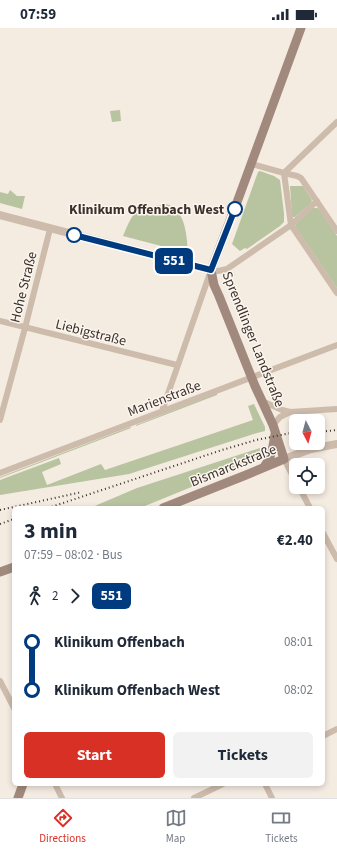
<!DOCTYPE html>
<meta charset="utf-8">
<style>
body{margin:0;font-family:"Source Sans 3",sans-serif;background:#f2f2f3;color:#1f2937;height:100vh;display:flex;flex-direction:column;font-size:15px;white-space:nowrap}
*{box-sizing:border-box;margin:0}
p{font-size:13px;color:#747a83}
.icon{flex:none;width:22px;height:22px;fill:none;stroke:currentColor;stroke-width:2;stroke-linecap:round;stroke-linejoin:round}
.map{position:relative;flex:1;overflow:hidden}
.drawer{position:absolute;left:12px;top:478px;width:313px;height:280px;display:flex;flex-direction:column;background:#fff;border-radius:6px;box-shadow:0 2px 6px #0003}
.drawer>*{flex:none}
.badge{padding:0 8px;border-radius:6px;font-size:14px;line-height:26px}
.needle{width:26px;rotate:174deg}
.fabs{position:absolute;left:289px;top:386px;display:grid;gap:8px}
.fabs a{display:grid;place-items:center;width:36px;height:36px;border-radius:6px;background:#fff;box-shadow:0 2px 6px #0003;font-size:20px}
.map>.badge{position:absolute;translate:-50% -50%;box-shadow:0 0 0 2px #fff}
.legs{display:flex;align-items:center;gap:6px;height:44px;padding:0 12px;font-size:13px}
.legs p{margin-inline-start:auto}
.summary{display:flex;align-items:center;justify-content:space-between;height:68px;padding:0 12px}
h1{font-size:22px;font-weight:700;line-height:30px}
.button{display:flex;gap:8px;margin-top:auto;padding:8px 12px}
.button a{flex:1;height:46px;border-radius:6px;background:#d93025;color:#fff;font-size:16px;font-weight:700;line-height:46px;text-align:center}
.button a+a{background:#f2f2f3;color:#1f2937}
ul{padding:0 12px;list-style:none}
li{display:flex;align-items:center;gap:14px;height:48px;font-size:15px}
li i{display:grid;place-items:center;width:6px;height:100%;margin:0 5px;background:currentColor}
li i::after{content:'';width:10px;height:10px;margin:-5px;border:3px solid;border-radius:50%;background:#fff}
li p{margin-inline-start:auto}
li:first-child i{background:linear-gradient(#0000 50%,currentColor 0)}
li:last-child i{background:linear-gradient(currentColor 50%,#0000 0)}
.status{display:flex;justify-content:space-between;align-items:center;height:28px;padding:0 20px;background:#fff;direction:ltr}
.status svg{height:11px;fill:currentColor}
.tabs{display:flex;justify-content:space-around;align-items:center;height:56px;border-top:1px solid #e0e1e3;background:#fff;font-size:11px;color:#747a83}
.tabs a{display:grid;justify-items:center;gap:2px}
.tabs .active{color:#d93025}
.map>svg:first-child{display:block}
.green{fill:#b8c4a0}
.lines{fill:none;stroke-linecap:round;stroke-linejoin:round}
.minor{stroke:#cdbbac;stroke-width:6}
.tertiary{stroke:#cdbbac;stroke-width:8}
.secondary{stroke:#a18a7d;stroke-width:9}
.rail{stroke:#3b302b;stroke-width:2;stroke-dasharray:1 3;stroke-linecap:butt}
.line-1-casing{stroke:#fff;stroke-width:9}
.line-1{stroke:#003b80;stroke-width:6}
.stop-1-dot{fill:#fff;stroke:#003b80;stroke-width:2}
.labels{text-anchor:middle;stroke-width:3;stroke-linejoin:round;paint-order:stroke}
.stop-label{font-size:14px;font-weight:bold;fill:#3b302b;stroke:#fbf5ee;text-anchor:end}
.street-label{font-size:14px;fill:#3b302b;stroke:#fbf5ee}
</style>
<div class="status"><b>07:59</b><svg viewBox="0 0 49 12"><path d="M0 12V9h3v3zM5 12V6h3v6zM10 12V3h3v9zM15 12V0h3v12zM26 1h20v11H26zM47 4h2v5h-2z"/></svg></div>
<div class="map">
<svg width="337" height="770" viewBox="0 0 337 770">
<rect width="100%" height="100%" fill="#f4ebe1"/>
<path class="green" d="M120,82L121,93L112,94L110,83Z
M260,143L274,148L280,152L284,186V194L280,198L247,221L245,220L240,223L232,216L258,144Z
M290,158H303L312,172L311,175L295,189H293L292,187Z
M10,162L17,168H25L22,181L0,175V164L8,166Z
M162,175C165,176 168,176 171,178C186,186 187,210 188,225L123,208C129,194 132,184 145,177V179L162,177Z
M313,180H317L319,181L337,208V260L295,198L296,196Z
M217,365V367L136,398V397Z
M254,376L265,399V403L257,405L129,446L0,467V452L59,430L61,436L42,444L47,457L101,436L105,442L253,392L248,378Z
M130,399L131,400L0,450V449Z
M260,420H266L264,426L238,440L140,480H90L137,460Z"/>
<g class="lines">
<path class="minor" d="M337,94L284,145L291,197L337,265
M252,136L284,145L297,148L301,150L337,203
M0,293L177,337
M262,373L282,382L290,384L337,381
M162,383L211,242L218,243L227,241L291,197L317,173
M0,392L25,300L50,201
M273,397L280,389L290,384
M284,431L296,454
M0,445L337,317
M299,459L310,480
M323,505L337,531
M0,653L14,680
M323,708L337,701
M55,756L62,770
M265,756L272,770
M194,770L223,756"/>
<path class="tertiary" d="M0,187L211,242
M284,431L311,421L337,416"/>
<path class="secondary" d="M264,439C272,429 273,419 275,406
M163,480L246,447L284,431L273,397L255,358L219,268L214,257L211,242L236,177L301,0
M0,544L14,539
M18,770L23,756"/>
<path class="rail" d="M318,404L337,402
M48,480L222,422L256,412L296,404
M0,482L82,464
M0,496L14,491"/>
</g>
<g class="lines">
<g class="line-1-casing">
<path id="line-1" d="M74,207L211,242L235,181"/>
</g>
<use href="#line-1" class="line-1"/>
</g>
<g class="stop-1-dot">
<circle cx="235" cy="181" r="7"/>
<circle cx="74" cy="207" r="7"/>
</g>
<g class="labels">
<g class="stop-label">
<text x="224" y="186">Klinikum Offenbach West</text>
</g>
<g class="street-label">
<text transform="translate(23 259) rotate(-76)" y="5">Hohe Straße</text>
<text transform="translate(91 304) rotate(14)" y="5">Liebigstraße</text>
<text transform="translate(254 311) rotate(68)" y="5">Sprendlinger Landstraße</text>
<text transform="translate(164 370) rotate(-21)" y="5">Marienstraße</text>
<text transform="translate(233 437) rotate(-22)" y="5">Bismarckstraße</text>
</g>
</g>
</svg>
<div class="fabs">
<a><svg class="needle" viewBox="-14 -14 28 28"><path d="M0-13l5 13h-10z" fill="#e53935"/><path d="M0 13l5-13h-10z" fill="#747a83"/></svg></a>
<a><svg class="icon" aria-label="locate" viewBox="0 0 24 24"><circle cx="12" cy="12" r="6"/><path d="M12 2v4M12 18v4M2 12h4M18 12h4"/></svg></a>
</div>
<b class="badge" style="left:174px;top:233px;background:#003b80;color:#fff">551</b>
<section class="drawer">
<div class="summary"><div><h1>3 min</h1><p>07:59 – 08:02 · Bus</p></div><b>€2.40</b></div>
<div class="legs"><svg class="icon" aria-label="walk" viewBox="0 0 24 24"><circle cx="13" cy="4" r="2"/><path d="M13 8l-2 6 4 7M11 14l-3 7M7 12l3-4h3l4 4"/></svg>2<svg class="icon" aria-label="forward" viewBox="0 0 24 24"><path d="M9 5l7 7-7 7"/></svg><b class="badge" style="background:#003b80;color:#fff">551</b></div>
<ul>
<li><i style="color:#003b80"></i><b>Klinikum Offenbach</b><p>08:01</p></li>
<li><i style="color:#003b80"></i><b>Klinikum Offenbach West</b><p>08:02</p></li>
</ul>
<div class="button"><a>Start</a><a>Tickets</a></div>
</section>
</div>
<nav class="tabs">
<a class="active"><svg class="icon" aria-label="directions" viewBox="0 0 24 24"><path d="M12 3l9 9-9 9-9-9zM9 14v-3h6M13 9l2 2-2 2"/></svg>Directions</a>
<a><svg class="icon" aria-label="map" viewBox="0 0 24 24"><path d="M3 6l6-2 6 2 6-2v14l-6 2-6-2-6 2zM9 4v14M15 6v14"/></svg>Map</a>
<a><svg class="icon" aria-label="tickets" viewBox="0 0 24 24"><path d="M3 7h18v10H3zM15 7v10"/></svg>Tickets</a>
</nav>
